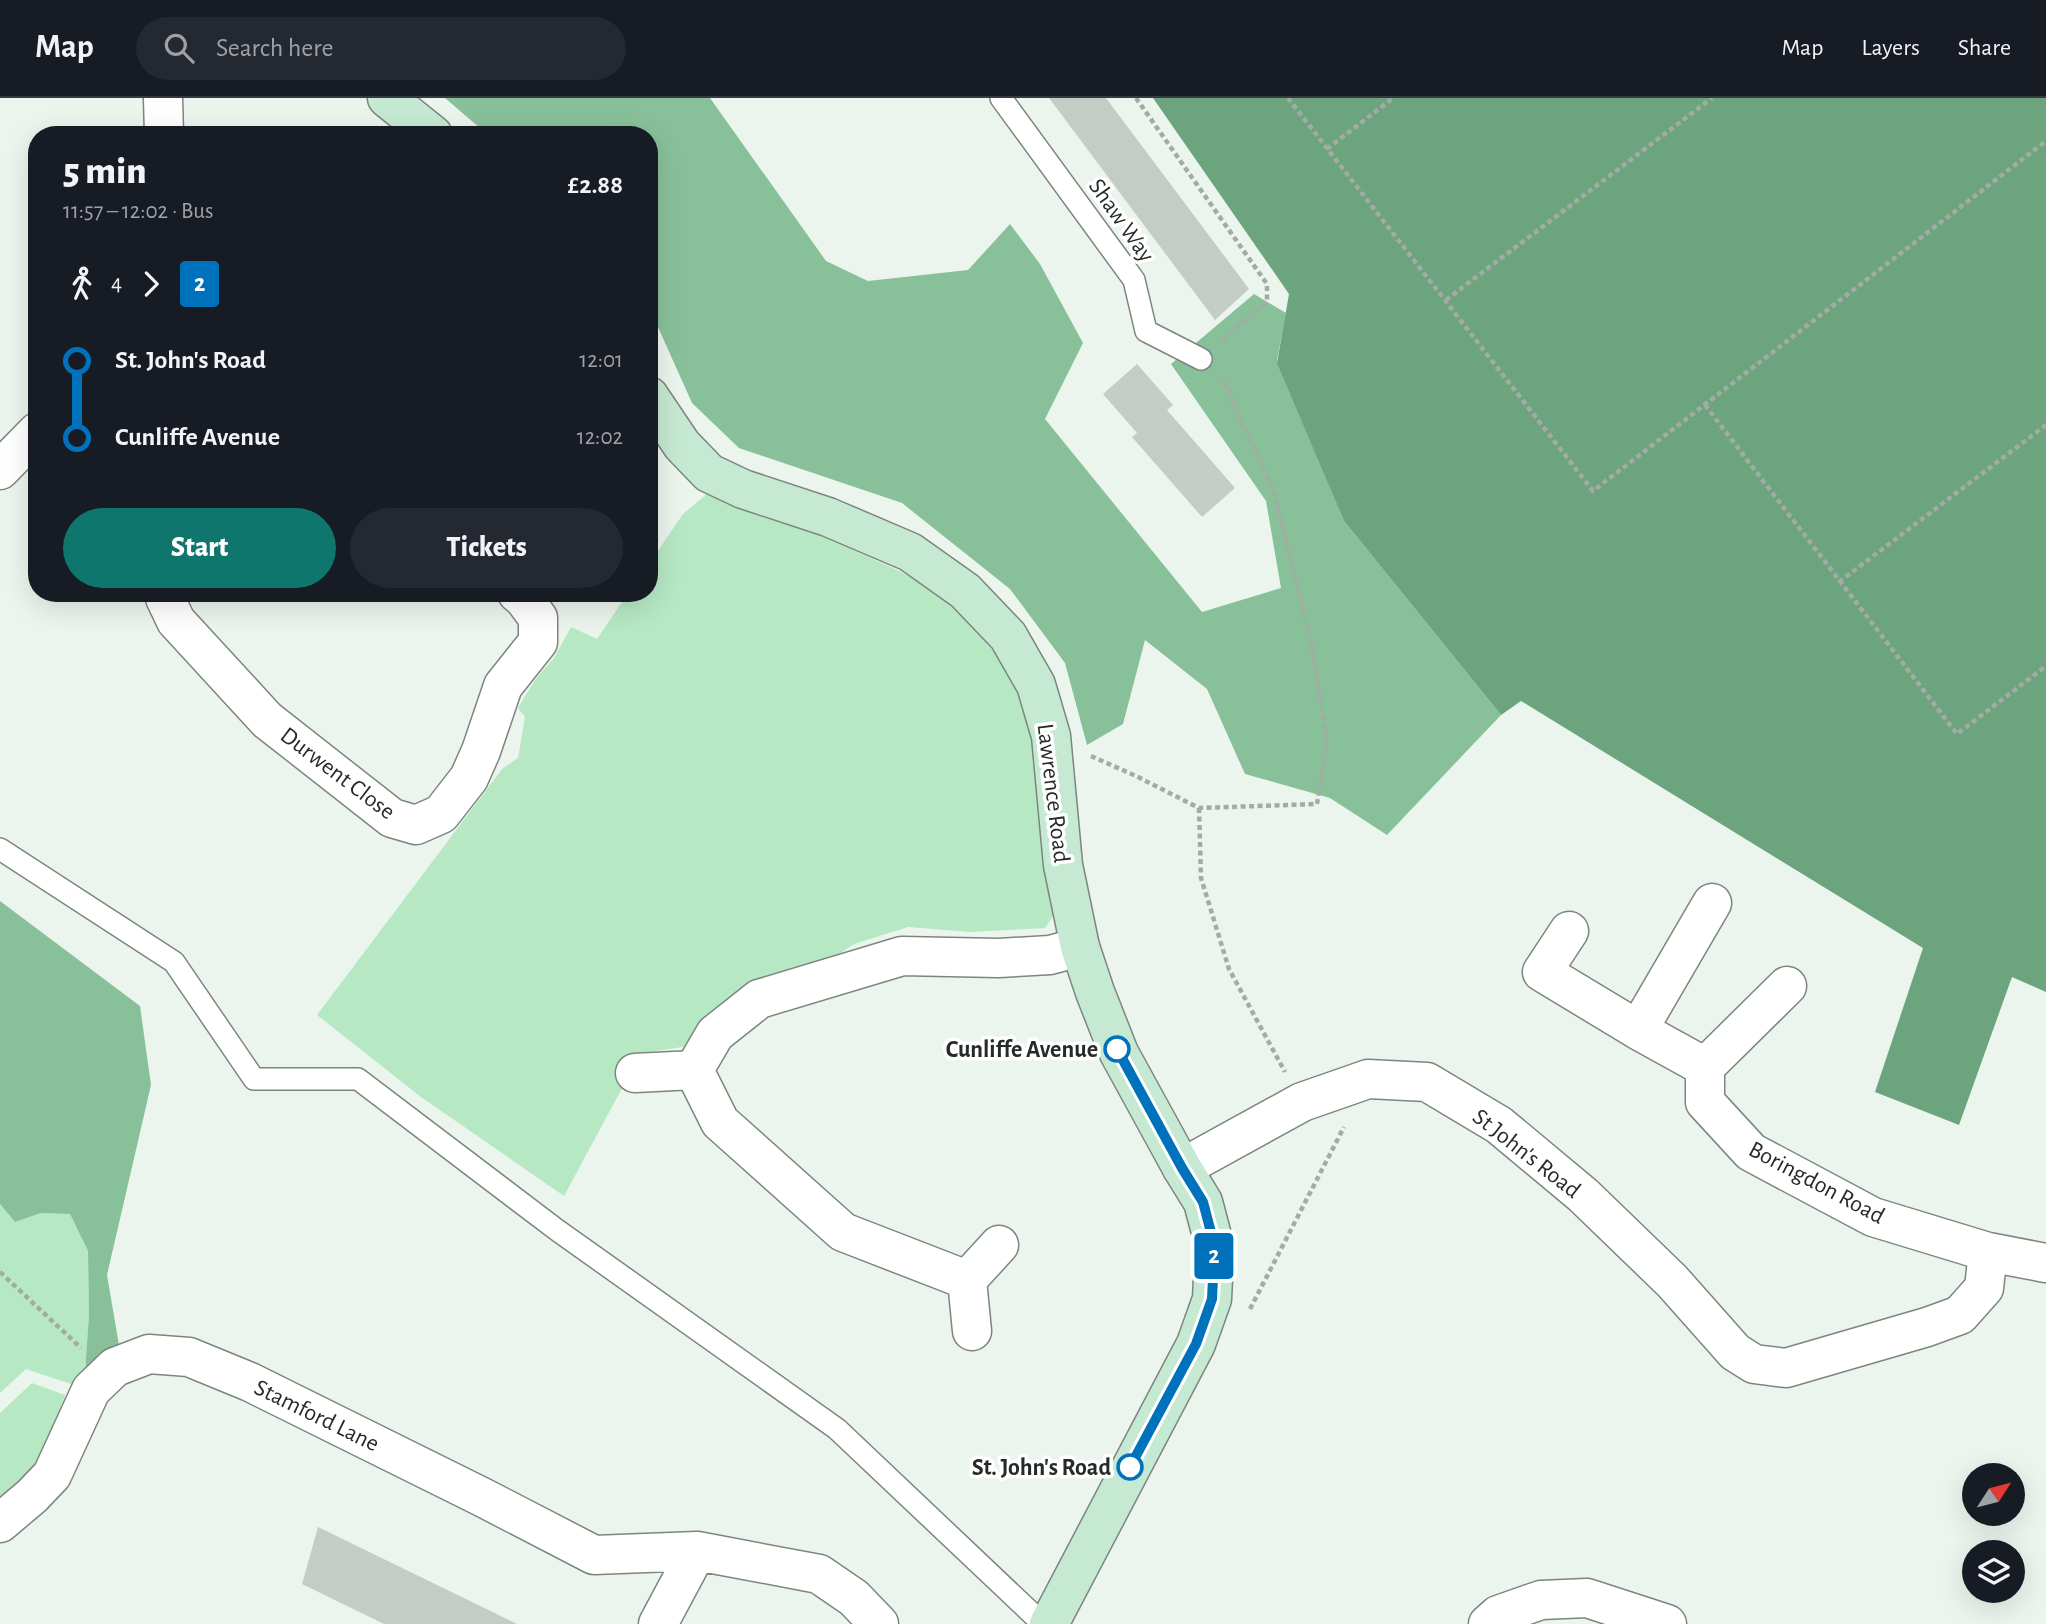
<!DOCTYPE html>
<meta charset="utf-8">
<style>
body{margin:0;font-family:"Alegreya Sans",sans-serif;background:#242831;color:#f1f3f6;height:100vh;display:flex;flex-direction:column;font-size:26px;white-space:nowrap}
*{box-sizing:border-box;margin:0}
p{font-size:23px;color:#9ea1a6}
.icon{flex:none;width:38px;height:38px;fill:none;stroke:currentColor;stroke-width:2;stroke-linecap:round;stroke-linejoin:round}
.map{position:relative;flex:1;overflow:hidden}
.side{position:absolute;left:28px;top:28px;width:630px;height:476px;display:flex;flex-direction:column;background:#171b24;border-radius:28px;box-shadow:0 7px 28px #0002}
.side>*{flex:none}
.badge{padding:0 14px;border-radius:5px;font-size:24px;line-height:46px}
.needle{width:46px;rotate:54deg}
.buttons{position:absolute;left:1962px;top:1365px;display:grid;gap:14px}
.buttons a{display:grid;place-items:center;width:63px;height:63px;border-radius:50%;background:#171b24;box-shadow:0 7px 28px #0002;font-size:35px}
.map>.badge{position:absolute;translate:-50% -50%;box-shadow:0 0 0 4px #fff}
.legs{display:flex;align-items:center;gap:10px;height:77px;padding:0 35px;font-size:23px}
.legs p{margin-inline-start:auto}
.summary{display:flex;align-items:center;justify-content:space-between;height:119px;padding:0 35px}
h1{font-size:38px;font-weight:800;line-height:52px}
.action{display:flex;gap:14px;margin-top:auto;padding:14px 35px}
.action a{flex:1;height:80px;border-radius:42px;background:#0f766e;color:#fff;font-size:28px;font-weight:800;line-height:80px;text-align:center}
.action a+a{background:#242831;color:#f1f3f6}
ul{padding:0 35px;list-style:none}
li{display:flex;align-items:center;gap:24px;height:77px;font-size:26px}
li i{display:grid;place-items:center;width:10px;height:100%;margin:0 9px;background:currentColor}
li i::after{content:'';width:18px;height:18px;margin:-9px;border:5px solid;border-radius:50%;background:#171b24}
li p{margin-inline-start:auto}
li:first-child i{background:linear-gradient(#0000 50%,currentColor 0)}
li:last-child i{background:linear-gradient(currentColor 50%,#0000 0)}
header{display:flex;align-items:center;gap:42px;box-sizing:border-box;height:98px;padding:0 35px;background:#171b24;border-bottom:2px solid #363941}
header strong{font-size:33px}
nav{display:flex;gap:38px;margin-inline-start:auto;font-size:24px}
.search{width:490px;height:63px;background:#242831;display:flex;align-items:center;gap:18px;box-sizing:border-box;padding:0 24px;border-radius:38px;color:#9ea1a6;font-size:26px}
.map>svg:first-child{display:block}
.green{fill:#b6e8c4}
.forest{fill:#88c199}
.water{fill:#6ca57d}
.building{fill:#c3cdc5}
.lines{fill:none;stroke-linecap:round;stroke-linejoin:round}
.lane-casing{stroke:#7c867f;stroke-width:24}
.street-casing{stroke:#7c867f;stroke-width:41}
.secondary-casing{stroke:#7c867f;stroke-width:41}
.path{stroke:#a3aba5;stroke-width:4.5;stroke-dasharray:5 3.5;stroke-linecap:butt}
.lane{stroke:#fff;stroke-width:21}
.street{stroke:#fff;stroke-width:38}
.secondary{stroke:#c5e9d3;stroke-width:38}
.line-1-casing{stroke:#fff;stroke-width:16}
.line-1{stroke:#0072bc;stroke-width:10}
.stop-1-dot{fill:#fff;stroke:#0072bc;stroke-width:3.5}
.labels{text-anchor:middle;stroke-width:7;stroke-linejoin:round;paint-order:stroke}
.street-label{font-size:24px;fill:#272b28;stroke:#fff}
.stop-label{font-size:24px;font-weight:bold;fill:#272b28;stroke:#fff;text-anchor:end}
</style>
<header>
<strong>Map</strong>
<div class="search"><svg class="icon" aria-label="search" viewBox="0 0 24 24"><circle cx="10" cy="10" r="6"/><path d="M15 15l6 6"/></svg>Search here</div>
<nav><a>Map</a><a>Layers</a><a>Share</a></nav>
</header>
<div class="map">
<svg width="2046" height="1526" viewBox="0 0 2046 1526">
<rect width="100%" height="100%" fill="#ebf5ed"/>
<path class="green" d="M708,395L817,436L895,471L936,493L971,524L1006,570L1026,602L1034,641L1055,815L1045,830L970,834L908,829L854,846L833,860L775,876L728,905L690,948L641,955L564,1098L421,999L317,917L502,671L518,660L525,619L518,610L535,582L554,560L571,529L597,541L628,495H649V466L683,416Z
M0,1106L15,1124L41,1115L70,1116L88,1153L89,1216L85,1275L74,1287L26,1271L0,1295Z
M32,1285L65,1297L32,1386L0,1411V1315Z"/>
<path class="forest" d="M445,0H710L826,163L868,183L968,172L1010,126L1040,166L1083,245L1045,321L1202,514L1281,490L1266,403L1171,266L1254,196L1286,215L1277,262L1344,423L1501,617L1387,737L1330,700L1245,676L1207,591L1145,542L1123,626L1087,647L1065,565L1010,491L902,405L739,350L692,305L649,209V37H488Z
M0,803L140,908L151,987L107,1177L119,1247L85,1275L89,1216L88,1153L70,1116L41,1115L15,1124L0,1106Z"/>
<path class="water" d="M1153,0H2046V894L2012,879L1959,1027L1875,994L1923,850L1521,603L1501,617L1344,423L1277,265L1289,196Z"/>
<path class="building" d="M1049,0H1106L1249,191L1215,222Z
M1137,266L1173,307L1167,312L1235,390L1202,419L1132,339L1137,335L1103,296Z
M318,1429L517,1526H384L302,1486Z"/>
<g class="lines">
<g class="lane-casing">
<path id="lane" d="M1001,0L1134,182L1146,233L1201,261
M0,751L174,864L254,981H358L557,1132L837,1331L1043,1526"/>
</g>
<g class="street-casing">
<path id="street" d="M163,0L164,37
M0,372L37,334
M166,495L165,500L176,523L267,622L392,720L416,727L441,716L469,680L481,653L503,588L538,544V520L524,501L517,495
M1569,833L1542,874L1638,932L1705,969V1004L1751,1054L1873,1119L1988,1154L2046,1165
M1638,932L1712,805
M1705,969L1787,888
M635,975L694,972
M1182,1070L1302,1004L1368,981L1427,984L1499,1027L1583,1097L1672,1183L1735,1254L1754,1266L1786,1270L1927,1229L1960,1217L1984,1190L1988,1154
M999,1147L967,1182L843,1134L720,1024L694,972L715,936L759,901L902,858L998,860L1050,857L1080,849
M967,1182L972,1233
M0,1425L32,1398L52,1377L91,1292L115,1269L149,1256L189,1259L250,1284L482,1399L594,1457L697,1453L819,1476L854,1500L879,1526
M658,1526L697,1453
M1488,1526L1498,1517L1541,1502L1587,1500L1667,1526"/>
</g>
<g class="secondary-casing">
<path id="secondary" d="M387,0L433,37
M649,298L682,347L709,375L743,391L828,419L910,454L965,493L1008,538L1036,587L1051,638L1063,767L1080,849L1095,894L1119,955L1182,1070L1203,1104L1212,1138L1214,1159L1212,1201L1196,1246L1049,1526"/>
</g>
<path class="path" d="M1136,0L1267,186V203L1220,244
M1288,0L1593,393L2046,43
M1327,51L1393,0
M1446,202L1712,0
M1705,307L1957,636L2046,568
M1839,484L2046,327
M1091,658L1136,678L1199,710L1317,706L1327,645L1311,543L1274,395L1224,284L1220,279
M1199,710L1201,780L1229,871L1285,974
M0,1174L81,1250
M1250,1211L1344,1029"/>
<use href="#lane" class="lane"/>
<use href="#street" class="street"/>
<use href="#secondary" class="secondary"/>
</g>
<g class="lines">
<g class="line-1-casing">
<path id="line-1" d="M1117,951L1182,1070L1203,1104L1212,1138L1214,1160L1212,1201L1196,1246L1130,1369"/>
</g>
<use href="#line-1" class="line-1"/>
</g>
<g class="stop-1-dot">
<circle cx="1117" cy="951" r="12"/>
<circle cx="1130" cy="1369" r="12"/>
</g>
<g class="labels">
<g class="street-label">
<text transform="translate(1122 122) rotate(55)" y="8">Shaw Way</text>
<text transform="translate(338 675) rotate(37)" y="8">Durwent Close</text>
<text transform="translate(1054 695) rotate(83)" y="8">Lawrence Road</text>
<text transform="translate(1527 1055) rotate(38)" y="8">St John's Road</text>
<text transform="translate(1817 1084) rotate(28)" y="8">Boringdon Road</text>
<text transform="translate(317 1317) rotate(26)" y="8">Stamford Lane</text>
</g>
<g class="stop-label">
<text x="1098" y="959">Cunliffe Avenue</text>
<text x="1111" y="1377">St. John's Road</text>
</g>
</g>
</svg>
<div class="buttons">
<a><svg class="needle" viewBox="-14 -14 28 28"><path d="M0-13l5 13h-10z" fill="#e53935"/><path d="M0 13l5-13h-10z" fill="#9ea1a6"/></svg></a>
<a><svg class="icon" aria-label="layers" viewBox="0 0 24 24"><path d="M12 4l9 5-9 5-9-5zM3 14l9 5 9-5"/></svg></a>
</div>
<b class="badge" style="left:1214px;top:1158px;background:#0072bc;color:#fff">2</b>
<section class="side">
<div class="summary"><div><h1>5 min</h1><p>11:57 – 12:02 · Bus</p></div><b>£2.88</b></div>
<div class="legs"><svg class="icon" aria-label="walk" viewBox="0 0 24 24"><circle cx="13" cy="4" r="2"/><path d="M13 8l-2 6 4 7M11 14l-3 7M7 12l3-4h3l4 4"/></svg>4<svg class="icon" aria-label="forward" viewBox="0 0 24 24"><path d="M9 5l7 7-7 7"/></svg><b class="badge" style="background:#0072bc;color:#fff">2</b></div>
<ul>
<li><i style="color:#0072bc"></i><b>St. John's Road</b><p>12:01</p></li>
<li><i style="color:#0072bc"></i><b>Cunliffe Avenue</b><p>12:02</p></li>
</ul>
<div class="action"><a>Start</a><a>Tickets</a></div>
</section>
</div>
